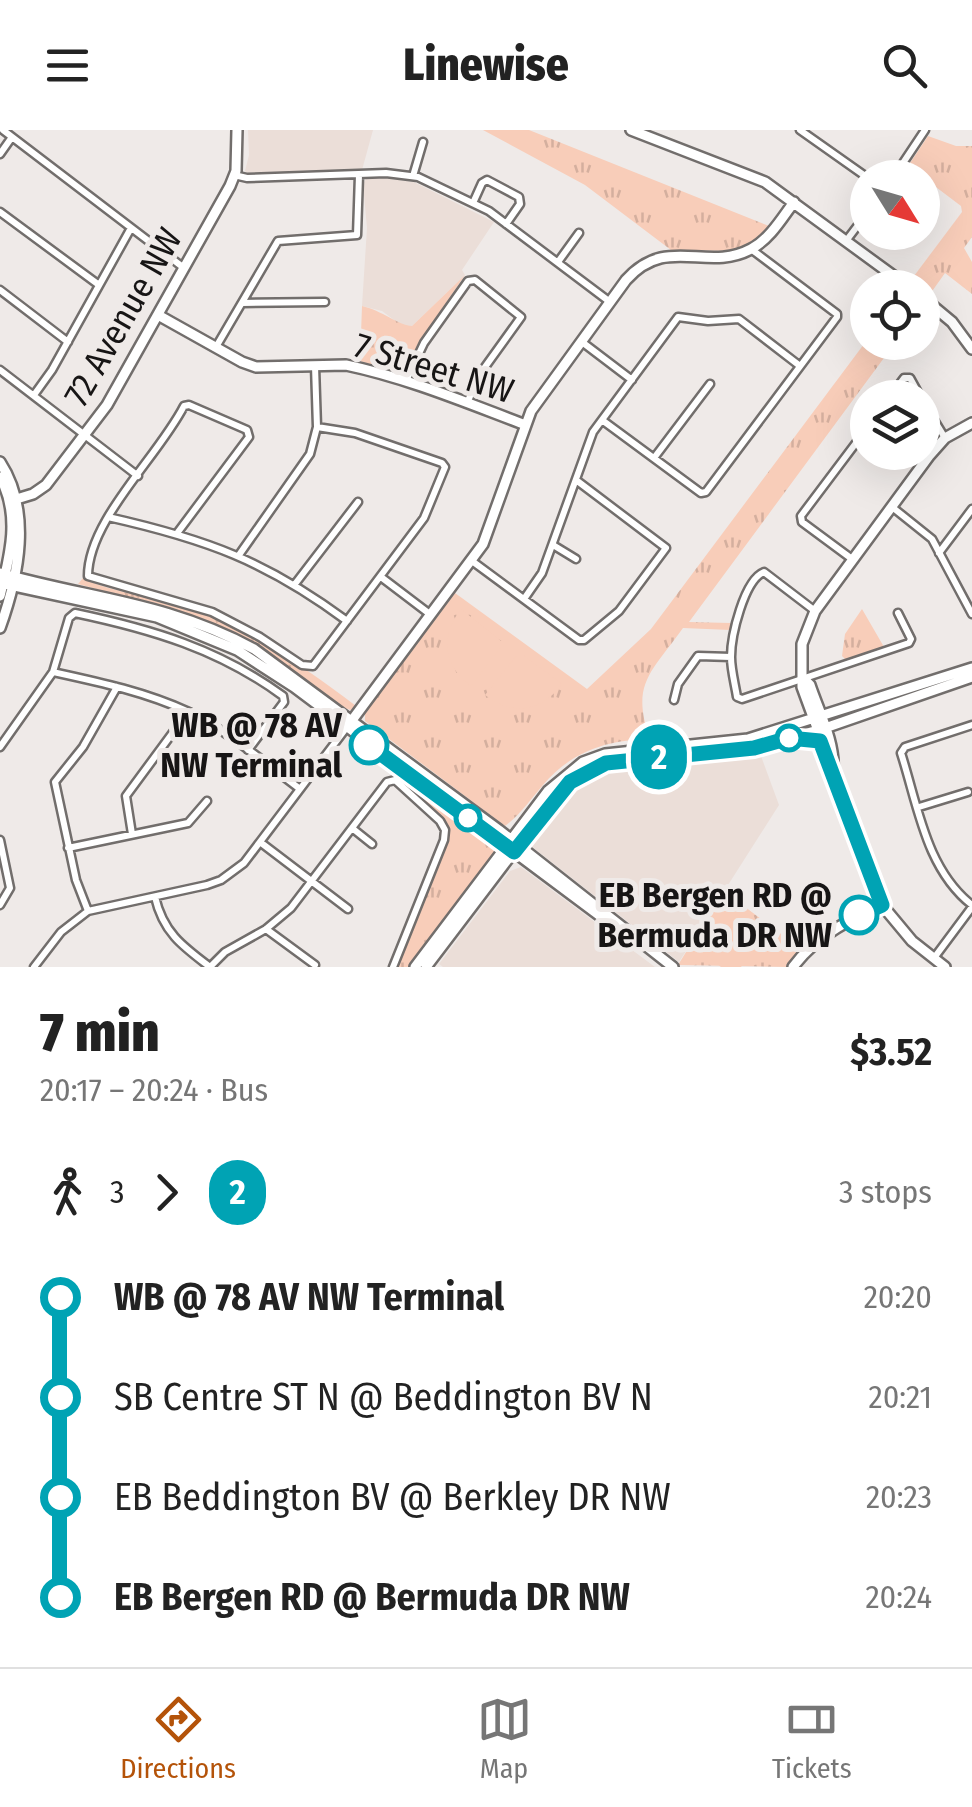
<!DOCTYPE html>
<meta charset="utf-8">
<style>
body{margin:0;font-family:"Fira Sans Condensed",sans-serif;background:#f2f2f2;color:#222;height:100vh;display:flex;flex-direction:column;font-size:38px;white-space:nowrap}
*{box-sizing:border-box;margin:0}
p{font-size:32px;color:#767676}
.icon{flex:none;width:55px;height:55px;fill:none;stroke:currentColor;stroke-width:2;stroke-linecap:round;stroke-linejoin:round}
.map{position:relative;height:837px;overflow:hidden}
.sheet{display:flex;flex-direction:column;background:#fff;flex:1}
.sheet>*{flex:none}
.badge{padding:0 20px;border-radius:32px;font-size:35px;line-height:65px}
.needle{width:65px;rotate:127deg}
.controls{position:absolute;left:850px;top:30px;display:grid;gap:20px}
.controls a{display:grid;place-items:center;width:90px;height:90px;border-radius:50%;background:#fff;box-shadow:0 10px 40px #0002;font-size:50px}
.map>.badge{position:absolute;translate:-50% -50%;box-shadow:0 0 0 5px #fff}
.legs{display:flex;align-items:center;gap:15px;height:110px;padding:0 40px;font-size:32px}
.legs p{margin-inline-start:auto}
.headline{display:flex;align-items:center;justify-content:space-between;height:170px;padding:0 40px}
h1{font-size:55px;font-weight:800;line-height:75px}
ul{padding:0 40px;list-style:none}
li{display:flex;align-items:center;gap:35px;height:100px;font-size:38px}
li i{display:grid;place-items:center;width:15px;height:100%;margin:0 12px;background:currentColor}
li i::after{content:'';width:25px;height:25px;margin:-12px;border:8px solid;border-radius:50%;background:#fff}
li p{margin-inline-start:auto}
li:first-child i{background:linear-gradient(#0000 50%,currentColor 0)}
li:last-child i{background:linear-gradient(currentColor 50%,#0000 0)}
header{display:flex;justify-content:space-between;align-items:center;height:130px;padding:0 40px;background:#fff;font-size:45px;font-weight:800}
.tabs{display:flex;justify-content:space-around;align-items:center;height:140px;border-top:2px solid #e0e0e0;background:#fff;font-size:28px;color:#767676}
.tabs a{display:grid;justify-items:center;gap:5px}
.tabs .selected{color:#b45309}
.map>svg:first-child{display:block}
.built{fill:#ebded8}
.park{fill:url(#park-tufts)}
.pitch{fill:#f8cdb9}
.lines{fill:none;stroke-linecap:round;stroke-linejoin:round}
.street-casing{stroke:#726e6c;stroke-width:11}
.secondary-casing{stroke:#726e6c;stroke-width:14}
.street{stroke:#fff;stroke-width:6}
.secondary{stroke:#fff;stroke-width:9}
.line-1-casing{stroke:#fff;stroke-width:22}
.line-1{stroke:#00a3b4;stroke-width:15}
.stop-1-dot{fill:#fff;stroke:#00a3b4;stroke-width:5}
.labels{text-anchor:middle;stroke-width:10;stroke-linejoin:round;paint-order:stroke}
.street-label{font-size:35px;fill:#171515;stroke:#efeae8}
.stop-label{font-size:35px;font-weight:bold;fill:#171515;stroke:#efeae8;text-anchor:end}
</style>
<header><svg class="icon" aria-label="menu" viewBox="0 0 24 24"><path d="M4 6h16M4 12h16M4 18h16"/></svg>Linewise<svg class="icon" aria-label="search" viewBox="0 0 24 24"><circle cx="10" cy="10" r="6"/><path d="M15 15l6 6"/></svg></header>
<div class="map">
<svg width="972" height="837" viewBox="0 0 972 837">
<defs>
<pattern id="park-tufts" width="24" height="20" patternUnits="userSpaceOnUse" patternTransform="scale(2.5)"><rect width="24" height="20" fill="#f8cdb9"/><path d="M3 7l-1-3M5 7V3M7 7l1-3M15 17l-1-3M17 17v-4M19 17l1-3" fill="none" stroke="#d4af9e"/></pattern>
</defs>
<rect width="100%" height="100%" fill="#efeae8"/>
<path class="built" d="M248,0H373L362,40L248,44L245,41L249,25Z
M384,48L414,52L494,92L462,140L465,145L412,196H402L382,181L362,176L367,98L363,54L366,49Z
M761,626L779,675L679,832L531,716L574,658L603,642Z
M521,737L655,837H443L439,834L510,741Z"/>
<path class="park" d="M483,0H529L769,96L756,111L735,121L671,120L585,55Z
M928,6L956,16H972V107L964,118L972,132V164L945,143L923,174L922,158H905L962,82L961,76L908,36Z
M465,145L420,211L406,243L401,245L360,231L362,176C381,180 400,196 412,196Z
M867,210L895,213L689,492L731,493L730,500L683,498C652,542 630,553 650,609C607,610 572,621 543,655C531,669 520,685 505,696L365,591V581L455,463L587,559L651,499Z
M83,448C114,464 155,466 189,477C250,498 305,538 356,576L351,580L344,578L255,516L198,487L78,454Z
M862,479L884,517L846,530L842,526L845,504Z
M402,643C427,662 486,694 495,724L411,837H397L449,704L443,689L394,644Z
M724,761L801,819L787,837L678,835Z"/>
<path class="pitch" d="M461,479L501,511V517L471,556C443,536 440,506 461,479Z
M517,525H523L562,554C542,582 512,586 485,565Z
M734,791L760,811L741,837H721L707,826Z"/>
<g class="lines">
<g class="street-casing">
<path id="street" d="M3,0L184,138
M800,0L868,48
M0,24L12,7
M234,45L247,48L386,43L418,47L489,81L610,172
M413,46L423,12
M893,48L925,0
M473,73L482,53L487,50L519,67L520,74L506,94
M0,82L99,155
M846,111L868,82
M558,132L579,103
M0,160L68,212
M242,173L325,172
M582,212L632,250
M216,217L278,111L357,105L359,45
M0,240L138,346
M406,251L424,213L468,151L475,150L521,187L480,244L467,273
M34,265L52,240L131,98
M889,268L904,248H910L921,268
M922,270L945,308
M602,290L701,363L706,362L837,187V184L751,119
M654,328L710,254
M892,377L932,409L972,484
M108,387C206,409 266,431 347,491
M178,402L249,307L247,300L189,275L184,276C158,327 88,390 88,446L212,482L260,507L302,535L313,536L424,388L445,337L442,333L355,303L317,297
M553,415L576,429
M939,423L972,379
M239,425L310,324L317,297L315,236
M852,429L802,392L801,386L868,297
M472,431L579,510H584L619,481L666,418L576,350
M381,447L431,485
M295,454L358,372
M524,469L542,443L593,302L678,187L708,191L739,189L800,236
M815,481L764,442C744,450 731,506 731,527C731,540 735,554 737,567L742,569L909,513L911,509L898,483
M53,542C99,552 146,562 189,582C229,602 264,632 300,659
M674,570L678,554L698,526L731,527
M972,595L905,617L901,623C918,676 926,739 972,775
M0,617L53,542L69,488L75,483C151,499 219,519 283,566L284,572L248,620
M919,677L968,662
M352,698L372,714
M132,704L126,666L188,582
M0,710L10,758L0,775
M260,712L348,779
M68,718L188,693L207,671
M155,767C163,802 182,816 210,837
M88,781L76,750L55,652L83,617L117,557
M266,799L315,835
M934,828L972,777
M34,837L61,802L88,781L207,755L221,750L244,733L347,597
M210,837L225,822L266,799L291,778L387,652L395,650L440,691L445,700L444,710L393,837"/>
</g>
<g class="secondary-casing">
<path id="secondary" d="M631,0L765,52L910,158
M922,167L952,192L972,219
M158,185L242,232L256,237L346,235C408,248 467,273 526,295
M0,332C32,381 19,445 0,498
M0,347C21,385 10,426 0,466
M10,371L33,364L46,355L107,275L230,56L236,41L237,0
M0,443C92,469 167,472 254,519L499,700L673,837
M0,453L157,487L237,520L294,557L604,789L613,790
M804,549L810,555C819,582 835,612 833,640
M347,597L483,414L531,281L626,150C667,104 706,143 751,119C770,109 782,88 794,72
M415,837L548,661L583,632L605,624L748,609L972,538
M426,837L555,667L592,639L620,630L755,618L825,598L972,547
M793,837C816,806 847,791 882,775
M945,837L912,811L882,775L802,557V514L815,481L929,326L945,308L972,293"/>
</g>
<use href="#street" class="street"/>
<use href="#secondary" class="secondary"/>
</g>
<g class="lines">
<g class="line-1-casing">
<path id="line-1" d="M369,615L514,722L570,652L606,633L754,618L789,608L820,611L882,775L859,785"/>
</g>
<use href="#line-1" class="line-1"/>
</g>
<g class="stop-1-dot">
<circle cx="789" cy="608" r="12"/>
<circle cx="369" cy="615" r="18"/>
<circle cx="468" cy="688" r="12"/>
<circle cx="859" cy="785" r="18"/>
</g>
<g class="labels">
<g class="street-label">
<text transform="translate(123 187) rotate(-60)" y="12">72 Avenue NW</text>
<text transform="translate(434 238) rotate(17)" y="12">7 Street NW</text>
</g>
<g class="stop-label">
<text x="342" y="607">WB @ 78 AV<tspan x="342" dy="40">NW Terminal</tspan></text>
<text x="832" y="777">EB Bergen RD @<tspan x="832" dy="40">Bermuda DR NW</tspan></text>
</g>
</g>
</svg>
<div class="controls">
<a><svg class="needle" viewBox="-14 -14 28 28"><path d="M0-13l5 13h-10z" fill="#e53935"/><path d="M0 13l5-13h-10z" fill="#767676"/></svg></a>
<a><svg class="icon" aria-label="locate" viewBox="0 0 24 24"><circle cx="12" cy="12" r="6"/><path d="M12 2v4M12 18v4M2 12h4M18 12h4"/></svg></a>
<a><svg class="icon" aria-label="layers" viewBox="0 0 24 24"><path d="M12 4l9 5-9 5-9-5zM3 14l9 5 9-5"/></svg></a>
</div>
<b class="badge" style="left:659px;top:627px;background:#00a3b4;color:#fff">2</b>
</div>
<section class="sheet">
<div class="headline"><div><h1>7 min</h1><p>20:17 – 20:24 · Bus</p></div><b>$3.52</b></div>
<div class="legs"><svg class="icon" aria-label="walk" viewBox="0 0 24 24"><circle cx="13" cy="4" r="2"/><path d="M13 8l-2 6 4 7M11 14l-3 7M7 12l3-4h3l4 4"/></svg>3<svg class="icon" aria-label="forward" viewBox="0 0 24 24"><path d="M9 5l7 7-7 7"/></svg><b class="badge" style="background:#00a3b4;color:#fff">2</b><p>3 stops</p></div>
<ul>
<li><i style="color:#00a3b4"></i><b>WB @ 78 AV NW Terminal</b><p>20:20</p></li>
<li><i style="color:#00a3b4"></i><span>SB Centre ST N @ Beddington BV N</span><p>20:21</p></li>
<li><i style="color:#00a3b4"></i><span>EB Beddington BV @ Berkley DR NW</span><p>20:23</p></li>
<li><i style="color:#00a3b4"></i><b>EB Bergen RD @ Bermuda DR NW</b><p>20:24</p></li>
</ul>
</section>
<nav class="tabs">
<a class="selected"><svg class="icon" aria-label="directions" viewBox="0 0 24 24"><path d="M12 3l9 9-9 9-9-9zM9 14v-3h6M13 9l2 2-2 2"/></svg>Directions</a>
<a><svg class="icon" aria-label="map" viewBox="0 0 24 24"><path d="M3 6l6-2 6 2 6-2v14l-6 2-6-2-6 2zM9 4v14M15 6v14"/></svg>Map</a>
<a><svg class="icon" aria-label="tickets" viewBox="0 0 24 24"><path d="M3 7h18v10H3zM15 7v10"/></svg>Tickets</a>
</nav>
